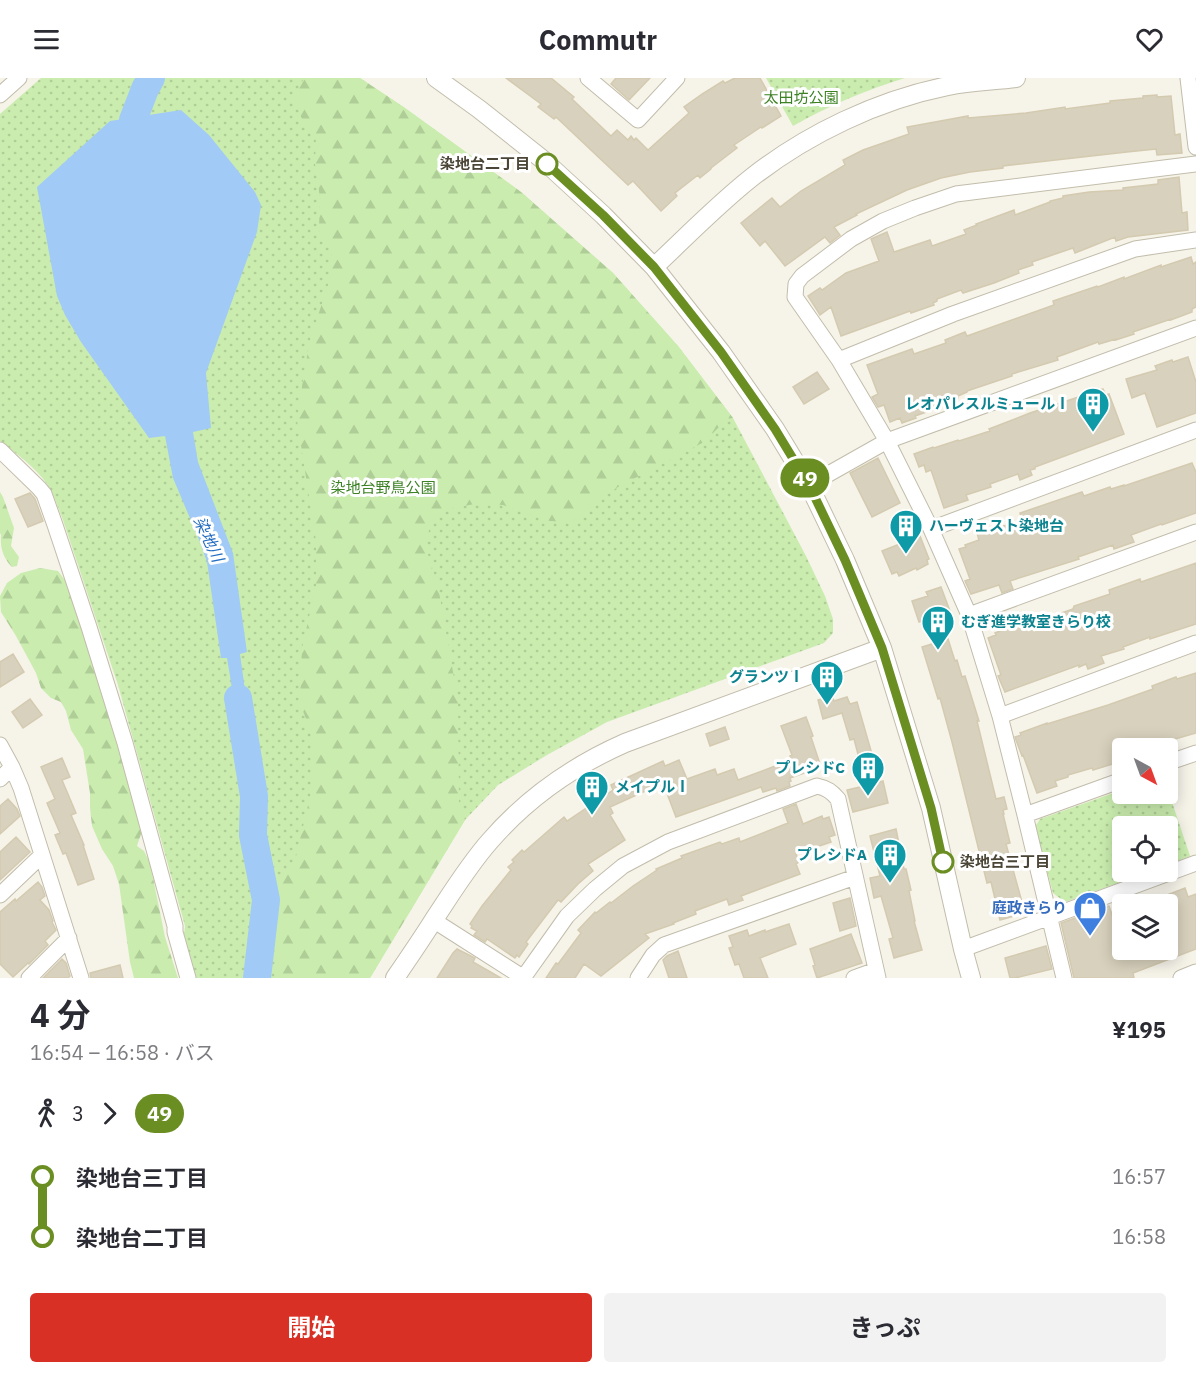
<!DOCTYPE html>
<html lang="ja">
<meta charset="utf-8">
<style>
body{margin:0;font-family:"IBM Plex Sans","Noto Sans JP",sans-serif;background:#f2f2f3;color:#2b2b33;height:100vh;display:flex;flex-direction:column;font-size:22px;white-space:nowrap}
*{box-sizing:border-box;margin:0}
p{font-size:20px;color:#7c7c81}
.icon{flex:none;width:33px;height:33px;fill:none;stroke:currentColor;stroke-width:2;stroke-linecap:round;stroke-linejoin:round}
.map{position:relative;height:900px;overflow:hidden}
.side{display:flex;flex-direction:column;background:#fff;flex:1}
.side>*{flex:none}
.badge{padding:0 12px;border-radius:20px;font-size:21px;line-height:39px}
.needle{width:39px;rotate:139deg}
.buttons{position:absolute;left:1112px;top:660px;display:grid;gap:12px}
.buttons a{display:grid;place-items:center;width:66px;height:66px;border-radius:6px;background:#fff;box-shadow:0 3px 15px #0003;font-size:30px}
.map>.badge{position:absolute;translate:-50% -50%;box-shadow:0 0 0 3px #fff}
.legs{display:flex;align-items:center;gap:9px;height:66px;padding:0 30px;font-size:20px}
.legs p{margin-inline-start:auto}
.headline{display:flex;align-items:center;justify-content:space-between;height:102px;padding:0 30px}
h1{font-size:33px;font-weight:700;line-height:45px}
.action{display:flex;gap:12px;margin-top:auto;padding:12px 30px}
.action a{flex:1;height:69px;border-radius:6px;background:#d93025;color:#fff;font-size:24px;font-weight:700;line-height:69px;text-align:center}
.action a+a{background:#f2f2f3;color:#2b2b33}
ul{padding:0 30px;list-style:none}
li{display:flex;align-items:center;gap:21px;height:60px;font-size:22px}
li i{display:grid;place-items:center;width:9px;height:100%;margin:0 8px;background:currentColor}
li i::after{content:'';width:15px;height:15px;margin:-8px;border:4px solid;border-radius:50%;background:#fff}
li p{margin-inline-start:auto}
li:first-child i{background:linear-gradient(#0000 50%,currentColor 0)}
li:last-child i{background:linear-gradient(currentColor 50%,#0000 0)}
header{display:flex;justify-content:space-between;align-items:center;height:78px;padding:0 30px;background:#fff;font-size:27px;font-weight:700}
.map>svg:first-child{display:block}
.grass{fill:url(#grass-dots)}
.forest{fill:url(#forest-firs)}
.water{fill:#a1caf7}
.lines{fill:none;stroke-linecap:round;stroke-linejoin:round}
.river{stroke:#a1caf7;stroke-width:28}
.building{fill:#d8d1bd;stroke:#d4cab0;stroke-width:1.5}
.minor-casing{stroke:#c2bdab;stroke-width:17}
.tertiary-casing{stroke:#c2bdab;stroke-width:20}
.minor{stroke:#fff;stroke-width:15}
.tertiary{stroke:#fff;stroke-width:18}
.line-1-casing{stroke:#fff;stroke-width:14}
.line-1{stroke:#6b8e23;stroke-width:9}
.stop-1-dot{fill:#fff;stroke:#6b8e23;stroke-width:3}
.labels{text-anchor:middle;stroke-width:6;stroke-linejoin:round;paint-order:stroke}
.park-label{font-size:15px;fill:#3c8224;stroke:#fff}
.stop-label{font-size:15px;font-weight:bold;fill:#4a4536;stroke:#fff;text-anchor:end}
.culture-label{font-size:15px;font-weight:bold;fill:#0d838f;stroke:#fff;text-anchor:end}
.shop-label{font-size:15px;font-weight:bold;fill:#366cbe;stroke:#fff;text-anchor:end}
.water-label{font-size:16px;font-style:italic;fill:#256dc0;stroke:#fff}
</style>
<header><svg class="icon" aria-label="menu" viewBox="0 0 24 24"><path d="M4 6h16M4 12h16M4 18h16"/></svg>Commutr<svg class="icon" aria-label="heart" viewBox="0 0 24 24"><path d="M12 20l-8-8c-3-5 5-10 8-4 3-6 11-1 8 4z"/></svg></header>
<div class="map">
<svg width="1196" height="900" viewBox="0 0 1196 900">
<defs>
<pattern id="grass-dots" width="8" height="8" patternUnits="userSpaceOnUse" patternTransform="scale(1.5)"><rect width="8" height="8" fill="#caedaf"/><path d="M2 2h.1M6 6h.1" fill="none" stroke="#afcd97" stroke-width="1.8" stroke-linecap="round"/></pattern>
<pattern id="forest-firs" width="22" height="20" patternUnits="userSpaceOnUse" patternTransform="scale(1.5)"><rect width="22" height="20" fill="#caedaf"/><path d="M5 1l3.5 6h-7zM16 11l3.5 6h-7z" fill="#afcd97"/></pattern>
</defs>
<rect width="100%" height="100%" fill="#f6f3e9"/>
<path class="grass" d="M41,0H360L405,30L521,114L613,195L678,268L733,340L806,478L825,518L833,541V555L824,565L607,644L547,677L498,707L465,742L370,900H196L184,856L185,848L118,607L63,442C58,430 54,417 47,406C36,390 16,375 0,363V36Z
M766,0H905C866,12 828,28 793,48Z
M1167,709L1190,778L1167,787V748H1122V794H1149L1065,824L1053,815L1035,749L1040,741L1122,712V716H1167Z"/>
<path class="forest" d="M304,0H360L405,30L521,114L613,195L678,268L733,340L726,342L704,364L618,409L586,431L572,444L550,443L503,427L480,425L448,431L431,445L425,467L438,508L458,623L459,725L465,742L370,900H274L277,877L276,806L294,787L313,706L312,657L300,625L302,570L316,508V463L297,342L304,295L310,262L329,204L332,175L319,152L320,120L315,86L316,57L301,39L294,19Z
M0,414L3,419L14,450L11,468L19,479L17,488L12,489C3,480 0,470 1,457L0,455Z
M40,490L58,493L68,506L113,645L142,753L137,768L144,773L150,785L165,859L178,900H134L130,884L119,806L113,788L102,771L92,748L90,730V715L83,671L71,652L66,633L61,624L51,620L41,610L36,595L16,558L1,534L0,518L7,505L21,495Z"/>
<path class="water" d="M181,32L209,57L255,114L261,127L257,154L206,295L211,350L193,354L198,384L233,475L247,574L240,576L251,656L239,658L230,598L227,580H221L207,484L200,464L173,400L165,358L149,360L81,264L65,237L57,218L37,109L110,43Z"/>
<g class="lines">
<path class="river" d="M129,78L133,42L145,11L151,0
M238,620L254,718L253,757L266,822L257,900"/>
</g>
<path class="building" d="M506,0H551L574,19L572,21L611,58L617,52L628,62L631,58L634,62L636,60L648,72L689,35L684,29L702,16L723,3L725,5L735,0H760L781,38L762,50L761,49L734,67L737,70L711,90V91L700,100L698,97L675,115L677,118L661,133L633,103L628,107L556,39L554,41L538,29L541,26Z
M616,0H650L629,22L611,6Z
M1157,17V19L1171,18L1175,57L1180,56L1182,75L1157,77L1156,71L1127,74L1003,88V90L970,94L941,100L907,112L856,136L857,137L834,149L840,157L830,165L825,159L785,188L765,163L760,168L741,145L772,120L780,129L801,113L845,87L843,82L863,72L909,56L907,49L968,38V40L1026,35L1065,29V31L1110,25V23L1143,20V18Z
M1179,99L1182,135L1187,134L1188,152L1128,159L1116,163L1115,159L1075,175L1073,170L1032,184L1033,187L1018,192L1019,195L994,205L963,215L961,212L937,221V223L933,225L934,227L911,235L910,233L841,258L831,229L820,237L808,218L820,210L822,212L846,195L879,183L871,161L887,154L894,174L930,162L932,168L966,156L964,152L977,147L976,146L1014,132L1015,137L1050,124V123L1063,120V118L1089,114L1123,112V110L1158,106V102Z
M1191,179L1193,186L1196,184V229L1192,231V234L1171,242V241L1133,254L1134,256L1116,262V261L1099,266L1098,264L1057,279L1058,282L1012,296V298L967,313V314L958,318V320L934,329L935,331L915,338L916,340L902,345L900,340L890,344L884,327L878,329L872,319L878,316L867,287L912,271L914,276L946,265L945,262L965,254L967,258L1054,227L1053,223L1097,208L1098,209L1124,199V201L1161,187V189Z
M1188,279L1196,304V335L1157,349L1145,315L1132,320L1126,301L1157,292L1155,288L1172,282L1173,284Z
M817,294L829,311L804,326L793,309Z
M1103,311L1106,317L1109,316L1124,356L1035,389V391L1030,392L1032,397L1020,402L1018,396L990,406L991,409L966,417L968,422L944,430L931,392L926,394L924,387L919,389L914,376L933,369L934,370L958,362L959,363L990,353L989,351L1030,335Z
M878,380L900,425L872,439L850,395Z
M1192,385L1196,394V435L1162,447L1161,446L1131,457L1134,464L1114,471L1113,467L1078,479L1079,481L1010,503L1013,511L1002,515L999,507L971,516L965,503L970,501L959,471L966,469L965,467L979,462L977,455L1022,443L1020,435L1082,414L1084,418L1110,409L1111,411L1124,407V408Z
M30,415L35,421L43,443L28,449L15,421Z
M920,458L929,481L927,482L928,486L917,492L916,490L899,498L897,494L892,496L882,473Z
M1196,485V546L1150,561V559L1123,569L1124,571L1101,578L1104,585L1088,591L1086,586L1079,589V587L1005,614L998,598L1001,597L988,560L996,557L995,555L1039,538L1041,542L1073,531L1074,528L1110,516L1109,512L1140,501L1141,504Z
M941,509L950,533L919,544L912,523L928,518L926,514Z
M948,561L955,583L957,582L962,599L965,598L979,643H977L996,721L1004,719L1007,731L1003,732L1004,736H1003L1010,765L1006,766L1025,835L1000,842L991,804L987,805L952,664L940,620L938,621L922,569Z
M13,576L24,594L0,609V584Z
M1196,595V655L1144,670H1122V683L1093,692L1092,690L1068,697V699L1055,703L1057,708L1037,715L1023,677L1022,678L1016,662L1015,659L1021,657L1020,655L1047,645V646L1108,627L1153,611L1152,608L1176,599L1177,601Z
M832,618L834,623L847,619L850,626L857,624L880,704L883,703L888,725L853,734L847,712L864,708L857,687L860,684L854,661L850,662L842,635L823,641L818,622Z
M30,621L42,637L23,650L12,634Z
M806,639L813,658L811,659L821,689L790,700L791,703L789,704L790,708L777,713L776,710L763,714L761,709L676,739L663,705L610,729L613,735L610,737L625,762L588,786L593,793L578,806L561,824L558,822L526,864L528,866L519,879L517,877L515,880L487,861L485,864L474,857L477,853L471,850L472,848L470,846L482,828L511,792L508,789L514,784L512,782L522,772L524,774L564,739L567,743L613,712L611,707L663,683L665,688L679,682L687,701L715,691L717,697L734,691L738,702L791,682L790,678L792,677L781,648Z
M725,649L729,661L710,668L706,656Z
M62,680L70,699L62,702L76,735L71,737L84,767H83L94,801L78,807L66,775L63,776L55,757L60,755L47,725L55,721L41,689Z
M8,721L17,731L20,738L0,756V728Z
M796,726L803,746L822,738L823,741L829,739L835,757L829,759L831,764L796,776L799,784L796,786L800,796L741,818L743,822L729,827L727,821L695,833L696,836L673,845L674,846L645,856L649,860L601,898L584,886L575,900H546L556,885L558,886L581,855L578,852L595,834L596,835L610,824L611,825L633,808L657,792L656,791L682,780L681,778L720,764L722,766L739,760L740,764L788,745L783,731Z
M896,751L904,791H906L911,812L909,813L915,843H914L922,872L894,880L889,861L893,860L881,818L874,820L870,800L880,798L870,758Z
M16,759L30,774L0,802V774Z
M38,804L42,809L45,818L40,822L49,832L53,843L52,844L56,852L45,863L48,867L29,886L28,885L13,899L0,886V834L15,821L16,823Z
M1185,810L1188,819L1196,816V871L1133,895L1134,900H1074L1061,845L1109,828L1122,865V872H1124L1126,875L1136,872H1171L1167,860V817Z
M850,820L856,848L840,853L833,825Z
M789,846L796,866L760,880L768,900H744L739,886L735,887L729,870L733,869L729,858L747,852L749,858L765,852V854Z
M851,856L862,885L817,900L813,888L815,887L810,871Z
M1046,868L1052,891L1015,900H1010L1005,880Z
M457,871L475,880L473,884L501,900H437L453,875Z
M678,873L687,900H669L663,882L667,878Z
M62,881L66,885L70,898L68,900H43Z
M120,887L123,900H91L90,895Z"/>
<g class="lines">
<g class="minor-casing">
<path id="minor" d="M588,0L638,42L677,0
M1188,0L1196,69
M0,17L19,0
M839,282L953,236L1135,171L1196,162
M0,372L39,410L44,416L55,447L89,549L125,665L175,848V854L188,900
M809,407L887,363L1196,250
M931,451L1196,352
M969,537L1196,454
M1000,638L1196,565
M0,667L12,689L21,710L81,900
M1167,685L1196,675
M0,701L12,689
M1025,737L1122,702
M0,817L42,777
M433,842L524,900
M963,871L1196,785
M29,900L69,860
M523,900L567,838L595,811L623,788L668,764L817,708C827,710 832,714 838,721L878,900
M638,900L653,877L664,867L855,799
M854,900L876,892
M1064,900L1025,737L1000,638L969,537L931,451L887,363L839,282L795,219L796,206L802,198L851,161L883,143L915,130L956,116L1196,86
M1181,900L1196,894"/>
</g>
<g class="tertiary-casing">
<path id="tertiary" d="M436,0L479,31L542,81L603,137L654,189L721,274L775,351L809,407L845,482L882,570L931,730L963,871L971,900
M654,189C686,159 717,127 751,100C807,56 878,22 948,8C970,3 993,3 1016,0
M395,900C408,881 421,862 433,843C451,816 468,788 489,764C526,721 573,688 625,665L882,570"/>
</g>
<use href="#minor" class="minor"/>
<use href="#tertiary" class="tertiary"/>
</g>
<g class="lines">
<g class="line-1-casing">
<path id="line-1" d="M547,86L603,137L654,189L721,274L775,351L809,407L845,482L882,570L931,730L943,784"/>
</g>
<use href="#line-1" class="line-1"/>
</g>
<defs>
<g id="building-pin" transform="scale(1.725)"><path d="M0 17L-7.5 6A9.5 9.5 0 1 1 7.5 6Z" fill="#0f9aa8" stroke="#fff"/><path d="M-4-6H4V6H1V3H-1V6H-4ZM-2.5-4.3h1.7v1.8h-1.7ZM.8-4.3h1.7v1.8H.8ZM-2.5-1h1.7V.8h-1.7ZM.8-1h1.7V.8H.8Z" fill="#fff"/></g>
<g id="shop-pin" transform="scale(1.725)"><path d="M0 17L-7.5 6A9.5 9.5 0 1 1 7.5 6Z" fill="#3f7fe0" stroke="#fff"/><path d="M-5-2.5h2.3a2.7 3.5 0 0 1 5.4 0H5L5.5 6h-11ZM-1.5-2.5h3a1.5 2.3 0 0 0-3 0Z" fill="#fff"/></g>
</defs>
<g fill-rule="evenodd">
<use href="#building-pin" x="1093" y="326"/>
<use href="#building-pin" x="906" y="448"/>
<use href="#building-pin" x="938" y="544"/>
<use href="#building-pin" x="827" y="599"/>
<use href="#building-pin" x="868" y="690"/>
<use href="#building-pin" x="592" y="709"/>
<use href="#building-pin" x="890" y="777"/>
<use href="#shop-pin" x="1090" y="830"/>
</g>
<g class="stop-1-dot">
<circle cx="547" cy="86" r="10"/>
<circle cx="943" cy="784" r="10"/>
</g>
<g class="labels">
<g class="park-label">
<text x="801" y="25">太田坊公園</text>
<text x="383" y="415">染地台野鳥公園</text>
</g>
<g class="stop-label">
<text x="530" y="91">染地台二丁目</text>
<text x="960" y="789" text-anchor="start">染地台三丁目</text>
</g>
<g class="culture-label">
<text x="1070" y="331">レオパレスルミュールⅠ</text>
<text x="929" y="453" text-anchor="start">ハーヴェスト染地台</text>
<text x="961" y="549" text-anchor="start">むぎ進学教室きらり校</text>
<text x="804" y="604">グランツⅠ</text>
<text x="845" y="695">プレシドC</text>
<text x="615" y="714" text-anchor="start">メイプルⅠ</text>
<text x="867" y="782">プレシドA</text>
</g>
<g class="shop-label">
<text x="1067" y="835">庭政きらり</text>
</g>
<g class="water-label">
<text transform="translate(209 461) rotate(65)" y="6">染地川</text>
</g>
</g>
</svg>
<div class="buttons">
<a><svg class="needle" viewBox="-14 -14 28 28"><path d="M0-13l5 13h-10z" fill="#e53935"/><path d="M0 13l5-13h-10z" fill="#7c7c81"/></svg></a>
<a><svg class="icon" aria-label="locate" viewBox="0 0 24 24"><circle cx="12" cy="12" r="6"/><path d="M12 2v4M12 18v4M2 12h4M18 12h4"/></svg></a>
<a><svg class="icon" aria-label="layers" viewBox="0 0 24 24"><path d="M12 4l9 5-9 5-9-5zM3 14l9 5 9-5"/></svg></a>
</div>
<b class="badge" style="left:805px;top:400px;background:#6b8e23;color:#fff">49</b>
</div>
<section class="side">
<div class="headline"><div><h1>4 分</h1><p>16:54 – 16:58 · バス</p></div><b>¥195</b></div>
<div class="legs"><svg class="icon" aria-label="walk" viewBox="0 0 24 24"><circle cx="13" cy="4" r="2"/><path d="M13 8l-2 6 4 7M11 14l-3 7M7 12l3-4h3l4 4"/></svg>3<svg class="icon" aria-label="forward" viewBox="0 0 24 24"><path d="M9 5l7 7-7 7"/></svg><b class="badge" style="background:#6b8e23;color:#fff">49</b></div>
<ul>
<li><i style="color:#6b8e23"></i><b>染地台三丁目</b><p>16:57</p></li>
<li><i style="color:#6b8e23"></i><b>染地台二丁目</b><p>16:58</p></li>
</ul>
<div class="action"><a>開始</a><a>きっぷ</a></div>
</section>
